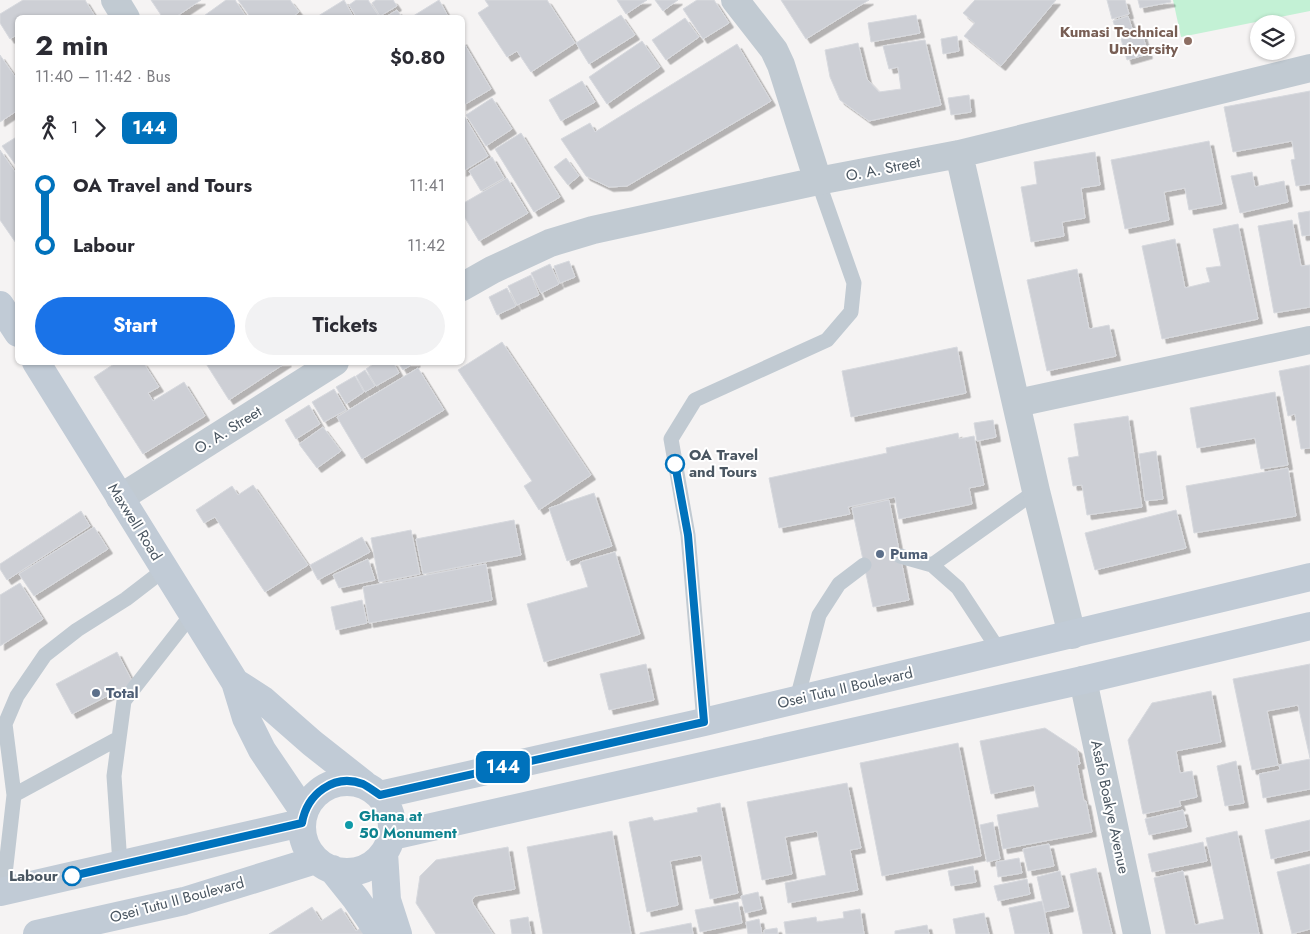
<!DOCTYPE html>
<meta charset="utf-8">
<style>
body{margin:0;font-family:Jost,sans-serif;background:#f2f2f3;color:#2b2b33;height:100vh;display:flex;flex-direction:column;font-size:19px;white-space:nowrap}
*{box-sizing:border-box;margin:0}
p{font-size:16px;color:#7c7c81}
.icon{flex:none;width:28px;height:28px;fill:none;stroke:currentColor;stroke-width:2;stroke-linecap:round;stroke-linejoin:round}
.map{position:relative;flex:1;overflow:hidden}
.sheet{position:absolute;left:15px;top:15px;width:450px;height:350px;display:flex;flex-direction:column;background:#fff;border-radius:8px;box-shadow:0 1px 4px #0004}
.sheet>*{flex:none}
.badge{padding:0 10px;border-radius:8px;font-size:18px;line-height:32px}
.fabs{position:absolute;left:1250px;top:15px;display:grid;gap:10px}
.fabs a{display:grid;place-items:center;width:45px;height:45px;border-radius:50%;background:#fff;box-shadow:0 1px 4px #0004;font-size:25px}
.map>.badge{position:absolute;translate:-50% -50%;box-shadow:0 0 0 2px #fff}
.legs{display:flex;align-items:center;gap:8px;height:55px;padding:0 20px;font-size:16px}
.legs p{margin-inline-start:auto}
.headline{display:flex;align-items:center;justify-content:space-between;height:85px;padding:0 20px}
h1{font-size:28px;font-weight:700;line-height:38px}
.action{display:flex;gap:10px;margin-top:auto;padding:10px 20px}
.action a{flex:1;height:58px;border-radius:30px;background:#1a73e8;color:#fff;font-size:20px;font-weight:700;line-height:58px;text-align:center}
.action a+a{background:#f2f2f3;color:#2b2b33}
ul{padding:0 20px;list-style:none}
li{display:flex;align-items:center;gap:18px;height:60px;font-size:19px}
li i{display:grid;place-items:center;width:8px;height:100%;margin:0 6px;background:currentColor}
li i::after{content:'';width:12px;height:12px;margin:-6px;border:4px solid;border-radius:50%;background:#fff}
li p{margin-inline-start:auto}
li:first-child i{background:linear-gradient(#0000 50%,currentColor 0)}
li:last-child i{background:linear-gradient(currentColor 50%,#0000 0)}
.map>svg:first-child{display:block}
.green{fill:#c3f1d5}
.building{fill:#cdcfd5;stroke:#d7d9de;filter:url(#shadow)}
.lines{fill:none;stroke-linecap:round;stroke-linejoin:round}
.lane{stroke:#c1cad2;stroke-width:15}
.street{stroke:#c1cad2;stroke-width:28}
.secondary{stroke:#c1cbd6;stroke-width:28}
.line-1-casing{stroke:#fff;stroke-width:11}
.line-1{stroke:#0072bc;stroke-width:8}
.education-dot{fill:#8d6e63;stroke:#fff;stroke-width:2}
.stop-1-dot{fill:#fff;stroke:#0072bc;stroke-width:2.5}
.service-dot{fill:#5c6f8a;stroke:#fff;stroke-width:2}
.culture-dot{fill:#0f9aa8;stroke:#fff;stroke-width:2}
.labels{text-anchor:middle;stroke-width:4;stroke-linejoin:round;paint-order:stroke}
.education-label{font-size:15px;font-weight:bold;fill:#785e54;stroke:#fff;text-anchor:end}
.street-label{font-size:15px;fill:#4a5661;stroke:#fff}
.stop-label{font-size:15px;font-weight:bold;fill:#4a5661;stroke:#fff;text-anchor:start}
.service-label{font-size:15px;font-weight:bold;fill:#4e5e75;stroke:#fff;text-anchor:start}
.culture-label{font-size:15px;font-weight:bold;fill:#0d838f;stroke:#fff;text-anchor:start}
</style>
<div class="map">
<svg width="1310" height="934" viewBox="0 0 1310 934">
<defs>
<filter id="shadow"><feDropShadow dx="4.5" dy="4.5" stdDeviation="0" flood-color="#0004"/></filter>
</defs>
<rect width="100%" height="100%" fill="#f5f3f3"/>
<path class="green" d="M1173,0H1310V11L1181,37Z"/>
<path class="building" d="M23,0H85L96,18H18V34L10,39L0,23V14Z
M151,0H201L174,18H163Z
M226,0H235L247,18H201Z
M238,0H290L299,12L291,18H251Z
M344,0L354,18H315Z
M356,0H368L378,15L375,18H357L349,5Z
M376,0H393L397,6L380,16L372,3Z
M439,0L449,18H410Z
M485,0H547L575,43L531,72L517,51L507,57L478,13L489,6Z
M617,0H647L626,14Z
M655,0H678L663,11Z
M697,0H714L729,23L703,39L683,9Z
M781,0H869L806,39Z
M975,0H1056L1001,66L964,36L975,23L963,13Z
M1107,0H1125L1129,14L1112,19Z
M1138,0H1170L1171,2L1140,8Z
M397,10L402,18H384Z
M621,15L635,35L589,64L576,43Z
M916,15L920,33L871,42L868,23Z
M1128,16L1133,31L1118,36L1113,21Z
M685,18L699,37L666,60L652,40Z
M1142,33L1148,54L1127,60L1121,39Z
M957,36L959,51L943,54L941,39Z
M462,40L491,89L462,106Z
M925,40L941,105L869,121L840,100L830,77L825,50L858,43L867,79L879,92L901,89L898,67L889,69L883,46Z
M642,41L660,67L607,104L589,77Z
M737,44L771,101L627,186L609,187L586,176L561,139L590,123L595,132Z
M0,55L18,81V110L0,122Z
M582,81L595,102L561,121L549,100Z
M1310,91V184L1296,186L1291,160L1295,159L1292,141L1233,152L1224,107Z
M969,95L971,112L951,115L948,98Z
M492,98L512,129L486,146L466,115Z
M463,114L488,156L462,172V115Z
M521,133L560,197L534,212L495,149Z
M18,136V168L2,146Z
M1209,141L1222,204L1189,210L1185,188L1164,192L1169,220L1125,229L1111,160Z
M0,150L18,176V246L0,220Z
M1095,152L1100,185L1081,188L1085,218L1062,222L1064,236L1031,242L1021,187L1037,184L1034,162Z
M492,157L504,178L481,191L469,171Z
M566,158L579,176L568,185L554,167Z
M1252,172L1255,187L1284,181L1288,202L1240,213L1231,176Z
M507,178L528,213L479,241L462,213V204Z
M1310,211V235L1302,236L1298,213Z
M1292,220L1301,266L1310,265V307L1274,313L1258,226Z
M1238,224L1258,319L1162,339L1142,246L1175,239L1185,288L1210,282L1206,268L1221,266L1213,229Z
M569,261L575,277L560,283L554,266Z
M550,264L559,284L541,293L531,273Z
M1077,269L1089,329L1109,325L1116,356L1047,371L1027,280Z
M531,275L539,295L517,305L508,286Z
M507,288L516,306L497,315L489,297Z
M502,342L591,475L539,510L524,486L532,481L458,370Z
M957,347L966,393L851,417L842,371Z
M117,362H143L159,387L148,393L153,401L184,382L205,416L143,454L94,377Z
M205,362H287L229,400Z
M376,362H393L399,373L376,386L366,369Z
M398,362H416L403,370Z
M1310,365V448L1301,449L1295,414L1288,416L1279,371Z
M418,368L444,410L362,459L337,417Z
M365,370L375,386L365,392L356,376Z
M355,376L364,392L346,404L336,387Z
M334,389L346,410L324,422L312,402Z
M1275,392L1288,465L1261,469L1255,438L1197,448L1190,408Z
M309,405L320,424L296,439L285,420Z
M1128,416L1142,507L1087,515L1082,485L1073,486L1068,458L1079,456L1074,424Z
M993,420L996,437L977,441L974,423Z
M323,427L341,451L317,468L299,444Z
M958,433L959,439L974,436L984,485L969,488L972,504L899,519L895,497L848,507L850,514L779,528L769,478L887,453L886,448Z
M1156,451L1163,499L1145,501L1139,454Z
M1288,468L1296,516L1194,533L1186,486Z
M253,485L308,565L265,592L215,517L204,523L196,510L232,486L238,495Z
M594,493L612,546L567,561L549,508Z
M889,500L909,600L873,607L852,508Z
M1176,510L1186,548L1095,570L1085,533Z
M81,511L90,526L7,580L0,569V564Z
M514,520L521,555L423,574L416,539Z
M94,527L108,549L34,596L19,574Z
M411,530L420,574L379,582L371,538Z
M362,537L370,552L318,580L310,565Z
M615,552L640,634L544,662L527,604L588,587L580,562Z
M368,559L375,580L339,588L333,575Z
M486,564L492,600L369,623L363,587Z
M20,583L43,619L0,646V595Z
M362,600L367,623L336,630L331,607Z
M117,652L133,683L72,714L56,684Z
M646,664L654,700L609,710L600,674Z
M1310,664V758L1298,705L1267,711L1278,765L1252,770L1233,679Z
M1211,691L1221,742L1176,751L1180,773L1192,771L1197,797L1179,801L1181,806L1143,814L1128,740L1152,703Z
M1045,728L1077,749L1080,764L1077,765L1084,801H1086L1092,832L1003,849L997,815L1039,807L1034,785L991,794L980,741Z
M958,743L981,856L882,876L860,763Z
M1310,759V789L1263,798L1259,774L1280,770L1279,765Z
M1236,761L1244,803L1225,806L1217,766Z
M847,783L861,848L850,850L858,890L788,903L785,883L826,875L817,831L785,837L792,874L762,880L747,802Z
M720,803L738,893L710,899L701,855L670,861L678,905L647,912L629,822L652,817L654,821L698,812L697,808Z
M1183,810L1187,827L1149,835L1145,819Z
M1310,820V850L1271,859L1265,830Z
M993,822L1000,859L987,862L980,825Z
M612,831L631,934H543L527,847Z
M1237,831L1259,934H1166L1154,878L1183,871L1195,925L1224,919L1206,838Z
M1203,842L1207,861L1152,872L1148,854Z
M1049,844L1054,866L1028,871L1023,849Z
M508,847L515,889L475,896L472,900L473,904L493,934H436L416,903L420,876L436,860Z
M1019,858L1022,873L998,877L996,862Z
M1310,864V929L1292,934L1277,872Z
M973,866L976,882L951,886L948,871Z
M1096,868L1112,934H1083L1070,874Z
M1060,871L1069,907L1045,912L1037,877Z
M1027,879L1030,894L998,901L994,886Z
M758,892L762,909L745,913L741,896Z
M1042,901L1049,934H1015L1009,908Z
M738,902L742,923L700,932L695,910Z
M312,907L321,921L341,908L356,931L362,927L367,934H269Z
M860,909L864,934H786L784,922L816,917L817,922L844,918L843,912Z
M984,913L989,934H956L953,919Z
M528,917L531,934H512L510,920Z
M759,919L762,934H748L746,922Z
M691,923L693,934H640V933Z
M927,925L929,934H895V931Z
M777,928L778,934H764V930Z"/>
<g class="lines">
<path class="lane" d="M900,556L932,565L958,588L1000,652
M932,565L1036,491
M797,699L819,615L839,584L864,565
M704,722L688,535L671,439L695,400L827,340L851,312L854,283L818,181
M14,795L5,724L17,696L45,655L77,630L126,599L165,569
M120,864L114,776L124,701L192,614
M3,892L14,795L119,738"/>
<path class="street" d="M115,0L126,18
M735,0L774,50L781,65L818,181
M959,154L1036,491L1072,635
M462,287L492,270L550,243L593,230L818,181L959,154L1310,68
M1017,403L1310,340
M120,498L335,362
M1083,680L1137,934"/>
<path class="secondary" d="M0,305L18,333
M36,362L235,682L246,718L262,750L304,812
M235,682L263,700L312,743L364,784
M302 827a45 45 0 1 1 90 0a45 45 0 1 1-90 0Z
M380,795L704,722L1310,577
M392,836L1083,680L1310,626
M384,853L387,900L398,934
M332,869L356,899L380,934
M0,892L301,823
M37,934L184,901L316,860"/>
</g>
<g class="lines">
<g class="line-1-casing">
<path id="line-1" d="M72,876L302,823C307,794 334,773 363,784C369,787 375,792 380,795L704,722L688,535L675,464"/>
</g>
<use href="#line-1" class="line-1"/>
</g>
<circle class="education-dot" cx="1188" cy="41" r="5"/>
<g class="stop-1-dot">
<circle cx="675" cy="464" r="9"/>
<circle cx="72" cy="876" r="9"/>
</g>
<g class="service-dot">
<circle cx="880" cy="554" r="5"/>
<circle cx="96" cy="693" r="5"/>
</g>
<circle class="culture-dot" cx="349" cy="825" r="5"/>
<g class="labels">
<g class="education-label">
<text x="1178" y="37">Kumasi Technical<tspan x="1178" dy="17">University</tspan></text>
</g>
<g class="street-label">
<text transform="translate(883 169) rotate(-11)" y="5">O. A. Street</text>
<text transform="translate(228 430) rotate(-32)" y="5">O. A. Street</text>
<text transform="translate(135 522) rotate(58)" y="5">Maxwell Road</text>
<text transform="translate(845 688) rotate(-13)" y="5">Osei Tutu II Boulevard</text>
<text transform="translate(1110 807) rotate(78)" y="5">Asafo Boakye Avenue</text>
<text transform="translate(177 900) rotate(-15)" y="5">Osei Tutu II Boulevard</text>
</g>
<g class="stop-label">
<text x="689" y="460">OA Travel<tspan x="689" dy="17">and Tours</tspan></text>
<text x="58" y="881" text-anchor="end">Labour</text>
</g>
<g class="service-label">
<text x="890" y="559">Puma</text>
<text x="106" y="698">Total</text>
</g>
<g class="culture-label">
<text x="359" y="821">Ghana at<tspan x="359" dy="17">50 Monument</tspan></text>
</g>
</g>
</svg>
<div class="fabs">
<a><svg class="icon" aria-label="layers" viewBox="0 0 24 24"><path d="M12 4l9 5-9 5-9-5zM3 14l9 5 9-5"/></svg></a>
</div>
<b class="badge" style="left:503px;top:767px;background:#0072bc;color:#fff">144</b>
<section class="sheet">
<div class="headline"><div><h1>2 min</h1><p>11:40 – 11:42 · Bus</p></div><b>$0.80</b></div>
<div class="legs"><svg class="icon" aria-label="walk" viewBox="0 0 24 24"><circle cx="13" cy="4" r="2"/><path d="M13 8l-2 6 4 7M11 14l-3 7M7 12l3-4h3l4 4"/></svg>1<svg class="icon" aria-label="forward" viewBox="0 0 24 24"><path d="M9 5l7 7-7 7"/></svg><b class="badge" style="background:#0072bc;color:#fff">144</b></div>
<ul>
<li><i style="color:#0072bc"></i><b>OA Travel and Tours</b><p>11:41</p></li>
<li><i style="color:#0072bc"></i><b>Labour</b><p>11:42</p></li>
</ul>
<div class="action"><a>Start</a><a>Tickets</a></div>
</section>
</div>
